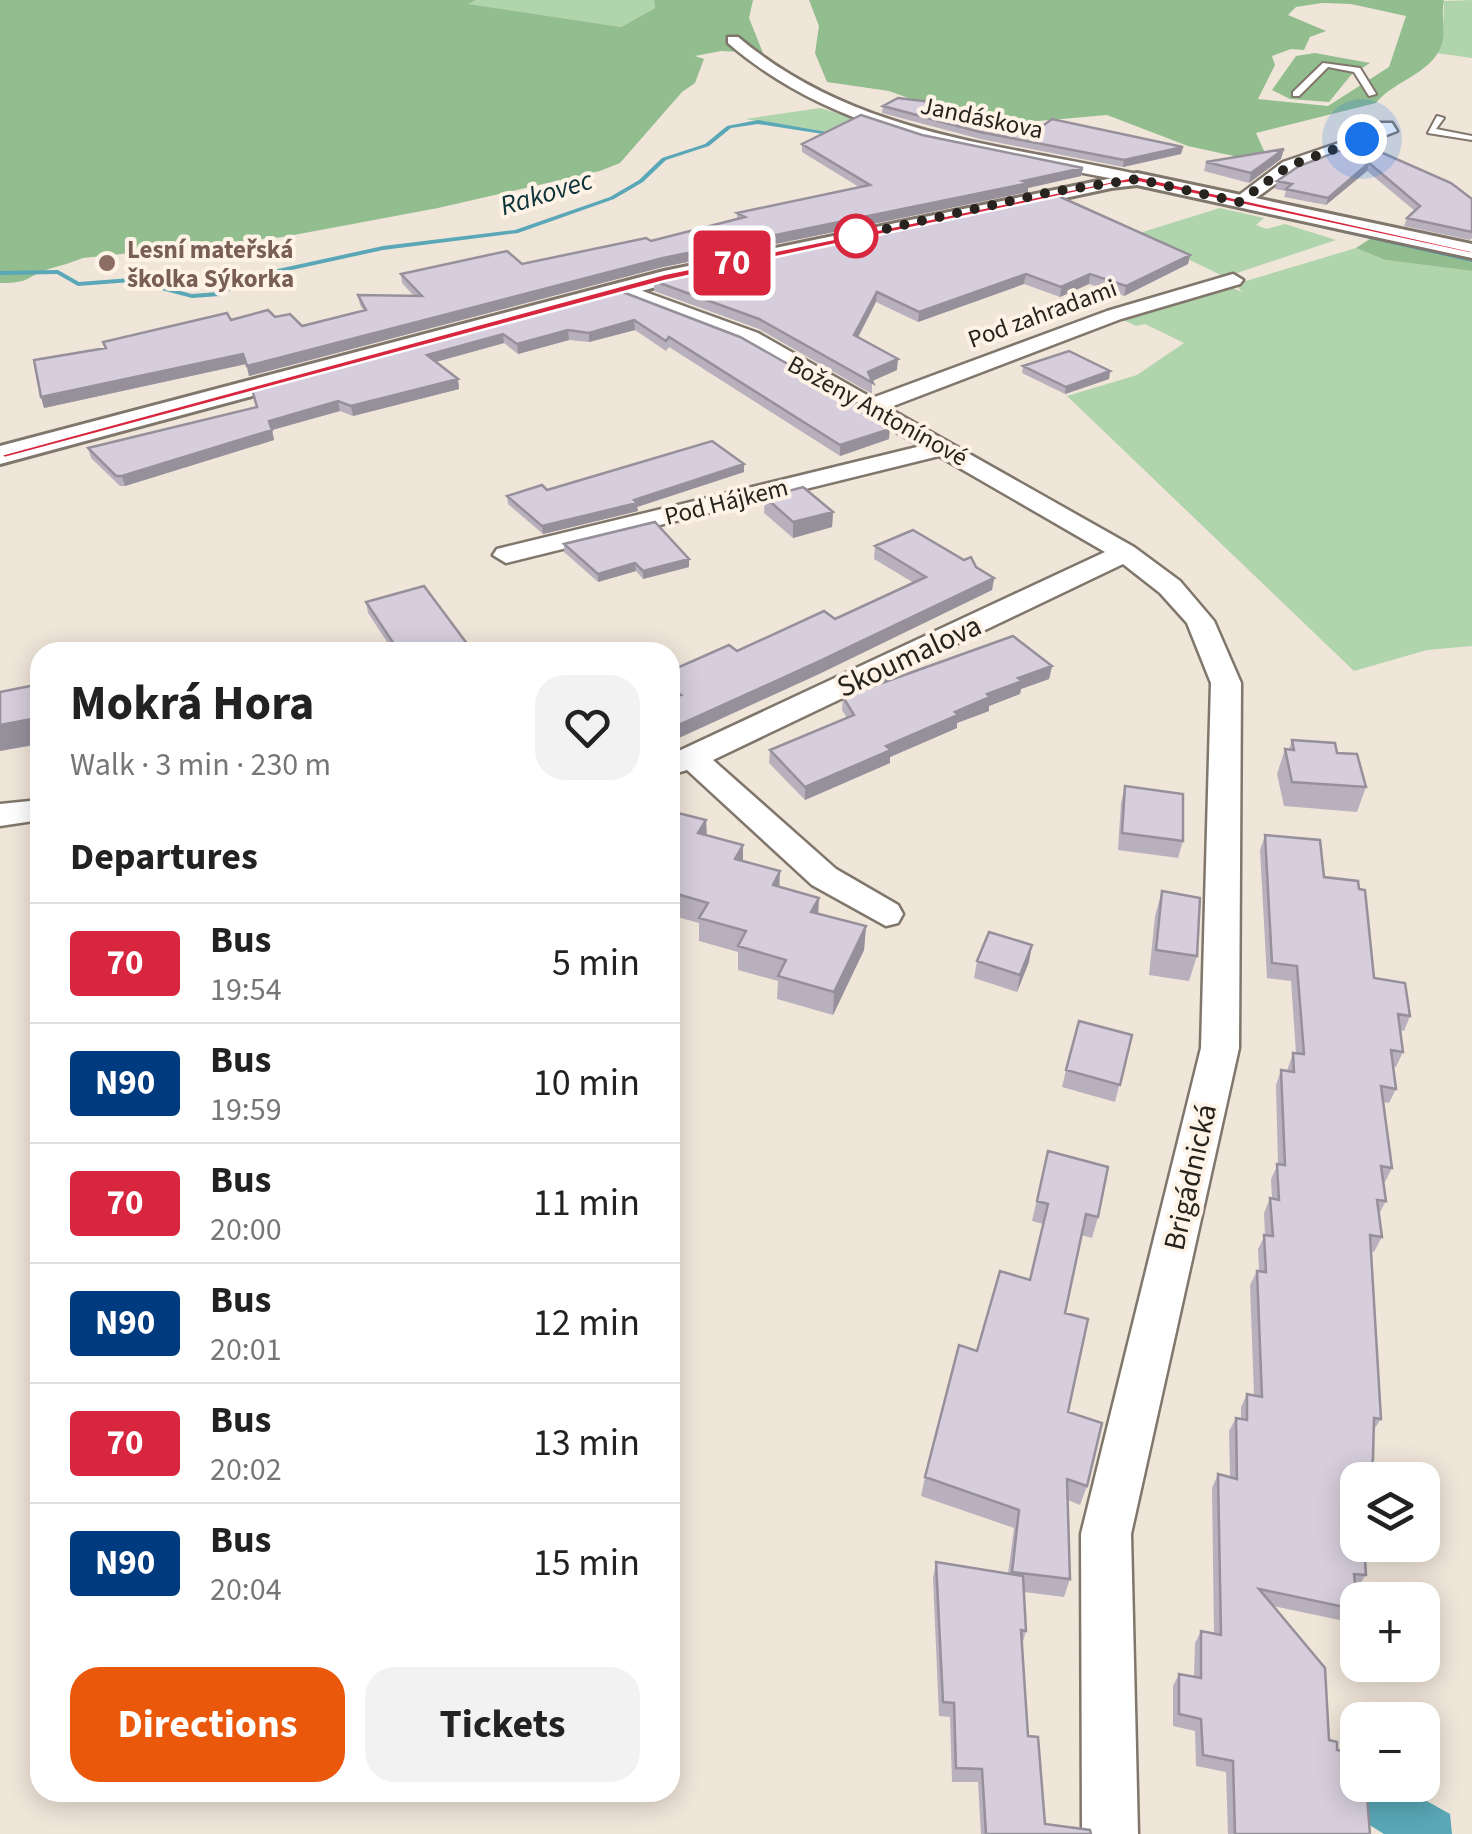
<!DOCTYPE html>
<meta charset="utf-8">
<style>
body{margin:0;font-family:"Source Sans 3",sans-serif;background:#f2f2f2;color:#222;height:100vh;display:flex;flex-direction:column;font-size:38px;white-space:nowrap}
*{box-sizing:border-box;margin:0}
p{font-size:32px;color:#767676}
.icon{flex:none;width:55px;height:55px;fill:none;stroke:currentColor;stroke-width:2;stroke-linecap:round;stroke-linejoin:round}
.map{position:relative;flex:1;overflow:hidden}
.side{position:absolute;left:30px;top:642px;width:650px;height:1160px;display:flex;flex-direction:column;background:#fff;border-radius:30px;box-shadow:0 5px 25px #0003}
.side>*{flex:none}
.badge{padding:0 20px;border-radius:8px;font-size:35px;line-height:65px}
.fabs{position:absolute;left:1340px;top:1462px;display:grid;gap:20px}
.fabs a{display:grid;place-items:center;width:100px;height:100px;border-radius:20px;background:#fff;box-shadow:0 5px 25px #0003;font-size:50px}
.you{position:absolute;width:50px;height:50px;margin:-25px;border:8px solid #fff;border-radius:50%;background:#1a73e8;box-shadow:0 0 0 15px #1a73e833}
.map>.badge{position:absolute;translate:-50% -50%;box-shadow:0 0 0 5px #fff}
h2{padding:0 40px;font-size:38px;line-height:90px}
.round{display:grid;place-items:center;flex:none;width:105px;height:105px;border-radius:30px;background:#f2f2f2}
.headline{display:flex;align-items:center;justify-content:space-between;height:170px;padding:0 40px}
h1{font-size:48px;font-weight:700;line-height:75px}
.button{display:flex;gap:20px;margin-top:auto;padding:20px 40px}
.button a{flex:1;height:115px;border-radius:30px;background:#ea580c;color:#fff;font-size:40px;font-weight:700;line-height:115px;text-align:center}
.button a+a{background:#f2f2f2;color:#222}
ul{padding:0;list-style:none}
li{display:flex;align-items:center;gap:30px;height:120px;padding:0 40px;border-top:2px solid #e0e0e0}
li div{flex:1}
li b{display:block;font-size:38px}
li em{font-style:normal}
li .badge{min-width:110px;font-weight:700;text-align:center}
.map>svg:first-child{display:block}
.green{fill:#b0d4ac}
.forest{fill:#92bd8e;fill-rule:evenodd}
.water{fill:#59a7b7}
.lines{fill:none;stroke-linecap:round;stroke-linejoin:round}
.stream{fill:#59a7b7;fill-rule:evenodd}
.service-casing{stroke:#80766b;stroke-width:4}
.minor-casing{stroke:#80766b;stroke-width:5}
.tertiary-casing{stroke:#80766b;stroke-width:6}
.service{fill:#fff;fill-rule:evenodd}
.minor{fill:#fff;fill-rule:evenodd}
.tertiary{fill:#fff;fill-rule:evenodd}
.wall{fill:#b8b1bd}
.shaded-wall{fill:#96909a}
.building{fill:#d6cedc;stroke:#96909a;stroke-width:2.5}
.line{fill:#d7263d;stroke:#fff;stroke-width:2.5}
.walk{stroke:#27231e;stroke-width:10;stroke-dasharray:0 18}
.stop-dot{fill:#fff;stroke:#d7263d;stroke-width:5}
.education-dot{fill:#8d6e63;stroke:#fef3e6;stroke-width:4}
.labels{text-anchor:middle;stroke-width:8;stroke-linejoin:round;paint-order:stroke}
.far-street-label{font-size:25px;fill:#27231e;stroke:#fef3e6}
.far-education-label{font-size:25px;font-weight:bold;fill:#785e54;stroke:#fef3e6;text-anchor:start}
.far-water-label{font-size:28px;font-style:italic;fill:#0c333a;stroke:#fef3e6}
.street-label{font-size:30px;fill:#27231e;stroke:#fef3e6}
</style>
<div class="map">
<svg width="1472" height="1834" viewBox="0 0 1472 1834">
<rect width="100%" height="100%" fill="#f0e5d9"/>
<path class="green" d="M476,0H654L655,8L621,27L466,4Z
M1472,0V58L1436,53L1443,38L1444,1Z
M820,108L881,126L913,145L745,119Z
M1220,208L1264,218L1256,225L1266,229L1285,224L1336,240L1225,277L1136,234Z
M1356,248L1385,260L1472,271V646L1427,650L1354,671L1067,396L1137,375L1184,343L1145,324L1136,326L1121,319L1228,286L1242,292L1236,285L1239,283Z"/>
<path class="forest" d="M0,0H476L468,4L621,27L655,8L654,0H753L749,18L763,53L721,51L695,56L704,59L695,83L682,92L620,163L600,171L438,208L283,237L83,258C68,264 58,266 46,270C24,278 31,283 0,283Z
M809,0H1444C1441,13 1445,27 1443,39C1437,73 1395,79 1376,103L1256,133L1270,164L1188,146L1107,115L1027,122L945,111L889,91L827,82L815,53L819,26ZM1322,3L1351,4L1406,16L1389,67L1328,106L1258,99L1275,65L1272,56L1291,49L1304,50L1310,37L1326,31L1288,15L1296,7Z
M1315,53L1370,63L1351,75L1329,102L1290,99L1272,90L1296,56Z
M1373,237L1472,257V271L1385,260L1356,248Z"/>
<path class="water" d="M1390,1794L1423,1799L1450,1814L1452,1834H1384L1368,1824L1366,1798Z"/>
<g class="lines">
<path class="stream" d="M758,120L845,135L842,137L758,124L731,128L709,146L666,160L643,182L614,199L518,233L383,250L255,278L220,296L192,298L131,282L78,286L57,274L0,275V271L58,270L79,282L131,278L192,294L218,292L251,275L383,246L515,230L610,197L639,180L662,158L705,144L727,126Z
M1069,168L1095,173L1098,175L1095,177L1067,171Z
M1141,184L1472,258V262L1139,187Z"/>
<g class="service-casing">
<path id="service" d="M1323,63L1360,68L1376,94L1369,96L1354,72L1328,67L1299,96H1293V92Z
M1437,116L1444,118L1436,129L1472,136V140L1428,133Z"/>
</g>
<g class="minor-casing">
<path id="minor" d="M728,37H738C855,135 994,143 1137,174L1146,179L1137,184C992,152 845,144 728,43Z
M1380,123H1392L1397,131L1295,170L1245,206H1233L1230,202L1283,162L1380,129Z
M1233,274L1243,280L1240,284L1121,319L888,408L1134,547L1180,581L1214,621L1241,683L1239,1048L1131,1534L1138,1834H1082L1081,1534L1201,1048L1211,683L1187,623L1160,593L1123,564L713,760L836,869L898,905L903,914L898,923L886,926L812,885L687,770L670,775V755L1105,552L939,456L506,563L493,555L497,549L921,446L742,343L612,293V285H626L758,333L872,398L1107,311Z
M40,800V820L0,826V804Z"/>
</g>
<g class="tertiary-casing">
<path id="tertiary" d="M1137,173L1472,244V258L1137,185L1111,188L667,284L0,464V446L664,271Z"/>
</g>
<use href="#service" class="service"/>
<use href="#minor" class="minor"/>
<use href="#tertiary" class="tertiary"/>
</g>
<path class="wall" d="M883,106L1044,125L1183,147L1181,154L1123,167L980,139L882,113Z
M922,135L1083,168L1081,176L1028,188V192L663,267L249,376L246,364L44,408L41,397L105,348L231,320L275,317L302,326L363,310L360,305L358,295L414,296L402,283L401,274L522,264L651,241L737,219V213L859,187L802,152V144Z
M1360,143L1472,199V238L1470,240L1404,226L1407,218L1415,211L1367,171L1326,205L1284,197L1286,191L1275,189L1277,181Z
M1281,159L1249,183L1204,171L1206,162Z
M1190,255L1188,264L1124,296L1089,284L1060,297L1024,284L918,322L876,302L858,337L897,370L872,381V394L759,329L654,291V281Z
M620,291L889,439L840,456L669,347L666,351L635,330L589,342L569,340L518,354L504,343L436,362L458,379L459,389L353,416L340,411L272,430L274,440L125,486H120L91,458L88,448L257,407Z
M1023,366L1110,371L1109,379L1065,394L1022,373Z
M744,464V472L637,507L638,511L543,534L508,504L507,496Z
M765,497L833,512L832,527L793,538L764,513Z
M564,544L689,567L643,579L636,571L598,582L564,552Z
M875,546L976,567L994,578L992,590L819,674L670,742V671L835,619L914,583L874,559Z
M366,602L472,652L393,651L368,613Z
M1052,666L1049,679L1021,689L1020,694L989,706V711L957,723V728L890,757V763L805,800L769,763L770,750L847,718L842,710L843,697Z
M1292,740L1337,753L1366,787L1357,812L1284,806L1277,774L1285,749H1289Z
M1125,786L1183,841L1178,858L1118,850L1121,803Z
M670,811L706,820L707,836L818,914L866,926L864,950L833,1015L777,999L778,981L738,970V952L699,941V923L670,915Z
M1265,835L1324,877L1374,978L1410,1016L1404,1031L1400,1030L1403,1052L1396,1067L1393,1066L1396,1089L1389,1103L1383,1102L1392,1168L1385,1182H1383L1386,1201L1379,1214L1382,1237L1374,1252L1371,1251L1381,1419L1373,1431L1358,1480L1366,1575L1357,1588H1356L1358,1610L1349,1622L1273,1606L1329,1740L1337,1750L1370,1834H1228L1226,1772L1196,1766L1195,1731L1173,1726V1686L1179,1674L1194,1677L1195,1643L1201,1631L1214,1634L1212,1488L1218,1474L1230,1477L1229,1431L1236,1418L1241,1419V1407L1247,1394L1254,1395L1250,1285L1257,1271H1259L1258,1249L1265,1235L1264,1213L1270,1198L1272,1199L1271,1179L1278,1164L1276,1085L1281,1070L1287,1071L1293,1053H1296L1291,981L1267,978L1260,850Z
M40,861V885L33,870Z
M1162,891L1197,956L1189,981L1149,975L1155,916Z
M977,961L1029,962L1017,992L974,978Z
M1132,1035L1115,1102L1062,1087L1066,1070Z
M1048,1151L1098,1217L1092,1238L1081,1235L1065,1313L1068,1412L1087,1486L1080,1505L1068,1500L1070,1579L1064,1597L1024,1592L1026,1631L1022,1645L1028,1736L1045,1824L1091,1834H981L978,1782H952L950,1717L939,1716L933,1578L936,1562L1008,1574L1014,1528L921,1496L925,1477L977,1351L1030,1280L1043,1224L1032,1221Z"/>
<path class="shaded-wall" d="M1183,147L1181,154L1123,167L1124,160Z
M1284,149L1281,159L1249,183L1251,173Z
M1369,163L1367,171L1326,205L1328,198Z
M1083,168L1081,176L1028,188V192L663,267L249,376L247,366L663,258Z
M1190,255L1188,264L1124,296L1126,286Z
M1026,274L1024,284L918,322L919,312Z
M1090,274L1089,284L1060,297L1061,287Z
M877,292L876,302L854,345V335Z
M634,320L635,330L589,342V333Z
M568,330L569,340L518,354L517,344Z
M503,334L504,343L428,364L427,355Z
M243,354L246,364L44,408L41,397Z
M898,359L897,370L870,382L868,372Z
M1110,371L1109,379L1065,394L1066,387Z
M458,379L459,389L353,416L351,406Z
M338,401L340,411L272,430L274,440L125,486L122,476L269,421Z
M890,429L889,439L840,456V445Z
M744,464V472L637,507L638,511L543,534L542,526L634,500Z
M833,512L832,527L793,538V522Z
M689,559V567L643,579V571Z
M635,563L636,571L598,582V574Z
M994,578L992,590L819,674L670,742V729Z
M1052,666L1049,679L1021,689L1020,694L989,706V711L957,723V728L890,757V763L805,800V787L1018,678Z
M35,685L40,697V744L0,751V725Z
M706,820L707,843L698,833Z
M743,845V869L735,859Z
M780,871L779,894L773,885Z
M819,898L818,921L811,912Z
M866,926L864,950L833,1015L834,992Z
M1032,945L1029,962L1017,992L1020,975Z"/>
<path class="building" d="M898,98L923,101L1044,125L1052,119L1183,147L1124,160L980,132L883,106Z
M861,115L922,135L1083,168L1023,181L1029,183L663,258L247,366L243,354L41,397L34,360L106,348L103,342L227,313L231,320L268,310L275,317L290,314L302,326L366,310L358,295L422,296L401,274L507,251L522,264L646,238L651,241L745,217L737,213L870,185L802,144Z
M1360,143L1451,183L1472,199V232L1407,218L1420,206L1369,163L1328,198L1286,189L1292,184L1277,181L1299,166Z
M1284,149L1251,173L1206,162Z
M1056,195L1190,255L1126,286L1090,274L1061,287L1026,274L919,312L877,292L854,335L898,359L868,372L873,383L759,319L654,281Z
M620,291L740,337L887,420L890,429L840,445L669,337L666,341L634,320L589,333L568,330L517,344L503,334L427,355L458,379L351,406L338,401L269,421L272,430L122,476H116L88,448L257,407L252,389Z
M1069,351L1110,371L1066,387L1023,366Z
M712,441L744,464L634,500L637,503L542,526L507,496L542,485L547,490Z
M803,487L833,512L793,522L765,497Z
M655,522L689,559L643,571L635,563L598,574L564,544Z
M913,530L964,560L971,557L976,567L994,578L820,661L670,729V698L681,695L670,687V671L729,645L737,651L824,611L835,619L926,577L875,546Z
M424,586L468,645L472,652H386L398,650L366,602Z
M1013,636L1052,666L1018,678L1022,681L987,694L990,697L955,712L958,715L886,746L891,750L805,787L770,750L854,715L843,697Z
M35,685L37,718L0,725V692Z
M1292,740L1335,743L1337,753L1357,754L1366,787L1292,782L1285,749L1294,750Z
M1125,786L1183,794V841L1122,833Z
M670,811L706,820L698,833L743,845L735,859L780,871L773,885L819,898L811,912L866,926L834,992L778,976L786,960L738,946L746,931L699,918L708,903L670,892V878L672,876L670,875Z
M1265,835L1320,840L1324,877L1358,881L1359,889L1365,890L1374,978L1405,983L1410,1016L1398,1014L1403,1052L1391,1050L1396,1089L1381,1086L1392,1168L1381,1166L1386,1201L1377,1200L1382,1237L1370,1235L1381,1419L1374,1418L1373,1459L1368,1480H1358V1545H1364L1366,1575L1354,1574L1358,1610L1259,1589L1325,1668L1329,1740L1337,1742V1750L1358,1754V1785H1366L1370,1834H1235L1233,1761L1203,1755L1201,1719L1179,1714V1674L1201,1678V1631L1221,1635L1218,1474L1237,1479L1236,1418L1247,1420V1394L1262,1397L1257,1271L1266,1272L1264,1235L1273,1236L1270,1198L1279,1200L1277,1164L1285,1165L1281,1070L1294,1072L1293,1053L1304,1054L1297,966L1272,963Z
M40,861V871L33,870Z
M1162,891L1200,898L1197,956L1156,950Z
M989,932L1032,945L1020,975L977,961Z
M1079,1021L1132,1035L1120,1085L1066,1070Z
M1048,1151L1108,1167L1098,1217L1086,1214L1065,1313L1088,1319L1068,1412L1102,1423L1087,1486L1067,1479L1070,1579L1012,1572L1019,1510L925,1477L959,1345L977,1351L1000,1271L1030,1280L1048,1204L1037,1201Z
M936,1562L1023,1576L1026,1631L1021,1630L1028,1736L1038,1737L1045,1824L1090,1830L1091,1834H986L982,1769L956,1768L954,1703L943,1702Z"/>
<path class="line" d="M1137,176L1472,251V254L1137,182L1111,185L665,281L5,458L0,455L664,274Z"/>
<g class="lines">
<path class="walk" d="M856,236L845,238L1051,192L1137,179L1239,202L1289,166L1362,139"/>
</g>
<circle class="stop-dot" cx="856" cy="236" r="20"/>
<circle class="education-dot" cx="107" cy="263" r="10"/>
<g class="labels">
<g class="far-street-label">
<text transform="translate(982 117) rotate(12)" y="9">Jandáskova</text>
<text transform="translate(1042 313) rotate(-20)" y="9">Pod zahradami</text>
<text transform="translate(878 410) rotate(29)" y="9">Boženy Antonínové</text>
<text transform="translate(726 501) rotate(-14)" y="9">Pod Hájkem</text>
</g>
<g class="far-education-label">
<text x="127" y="258">Lesní mateřská<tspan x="127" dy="29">školka Sýkorka</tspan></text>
</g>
<g class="far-water-label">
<text transform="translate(546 192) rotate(-17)" y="10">Rakovec</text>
</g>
<g class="street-label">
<text transform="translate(909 656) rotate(-25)" y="10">Skoumalova</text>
<text transform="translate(1190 1177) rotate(-77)" y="10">Brigádnická</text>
</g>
</g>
</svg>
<div class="fabs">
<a><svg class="icon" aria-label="layers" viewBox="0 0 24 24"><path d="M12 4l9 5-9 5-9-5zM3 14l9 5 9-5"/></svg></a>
<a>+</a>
<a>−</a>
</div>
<div class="you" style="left:1362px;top:139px"></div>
<b class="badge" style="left:732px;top:263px;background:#d7263d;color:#fff">70</b>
<section class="side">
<div class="headline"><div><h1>Mokrá Hora</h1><p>Walk · 3 min · 230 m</p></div><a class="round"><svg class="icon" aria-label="heart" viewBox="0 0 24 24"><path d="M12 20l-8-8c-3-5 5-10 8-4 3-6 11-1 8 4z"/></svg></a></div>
<h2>Departures</h2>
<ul>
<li><span class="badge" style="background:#d7263d;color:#fff">70</span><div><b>Bus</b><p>19:54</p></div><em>5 min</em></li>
<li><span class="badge" style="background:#003b80;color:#fff">N90</span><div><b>Bus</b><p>19:59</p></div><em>10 min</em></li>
<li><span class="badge" style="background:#d7263d;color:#fff">70</span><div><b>Bus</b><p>20:00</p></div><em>11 min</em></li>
<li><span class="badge" style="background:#003b80;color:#fff">N90</span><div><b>Bus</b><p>20:01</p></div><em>12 min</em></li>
<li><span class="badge" style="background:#d7263d;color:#fff">70</span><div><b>Bus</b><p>20:02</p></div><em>13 min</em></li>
<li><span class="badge" style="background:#003b80;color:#fff">N90</span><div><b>Bus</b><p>20:04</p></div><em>15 min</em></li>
</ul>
<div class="button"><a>Directions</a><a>Tickets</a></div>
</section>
</div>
